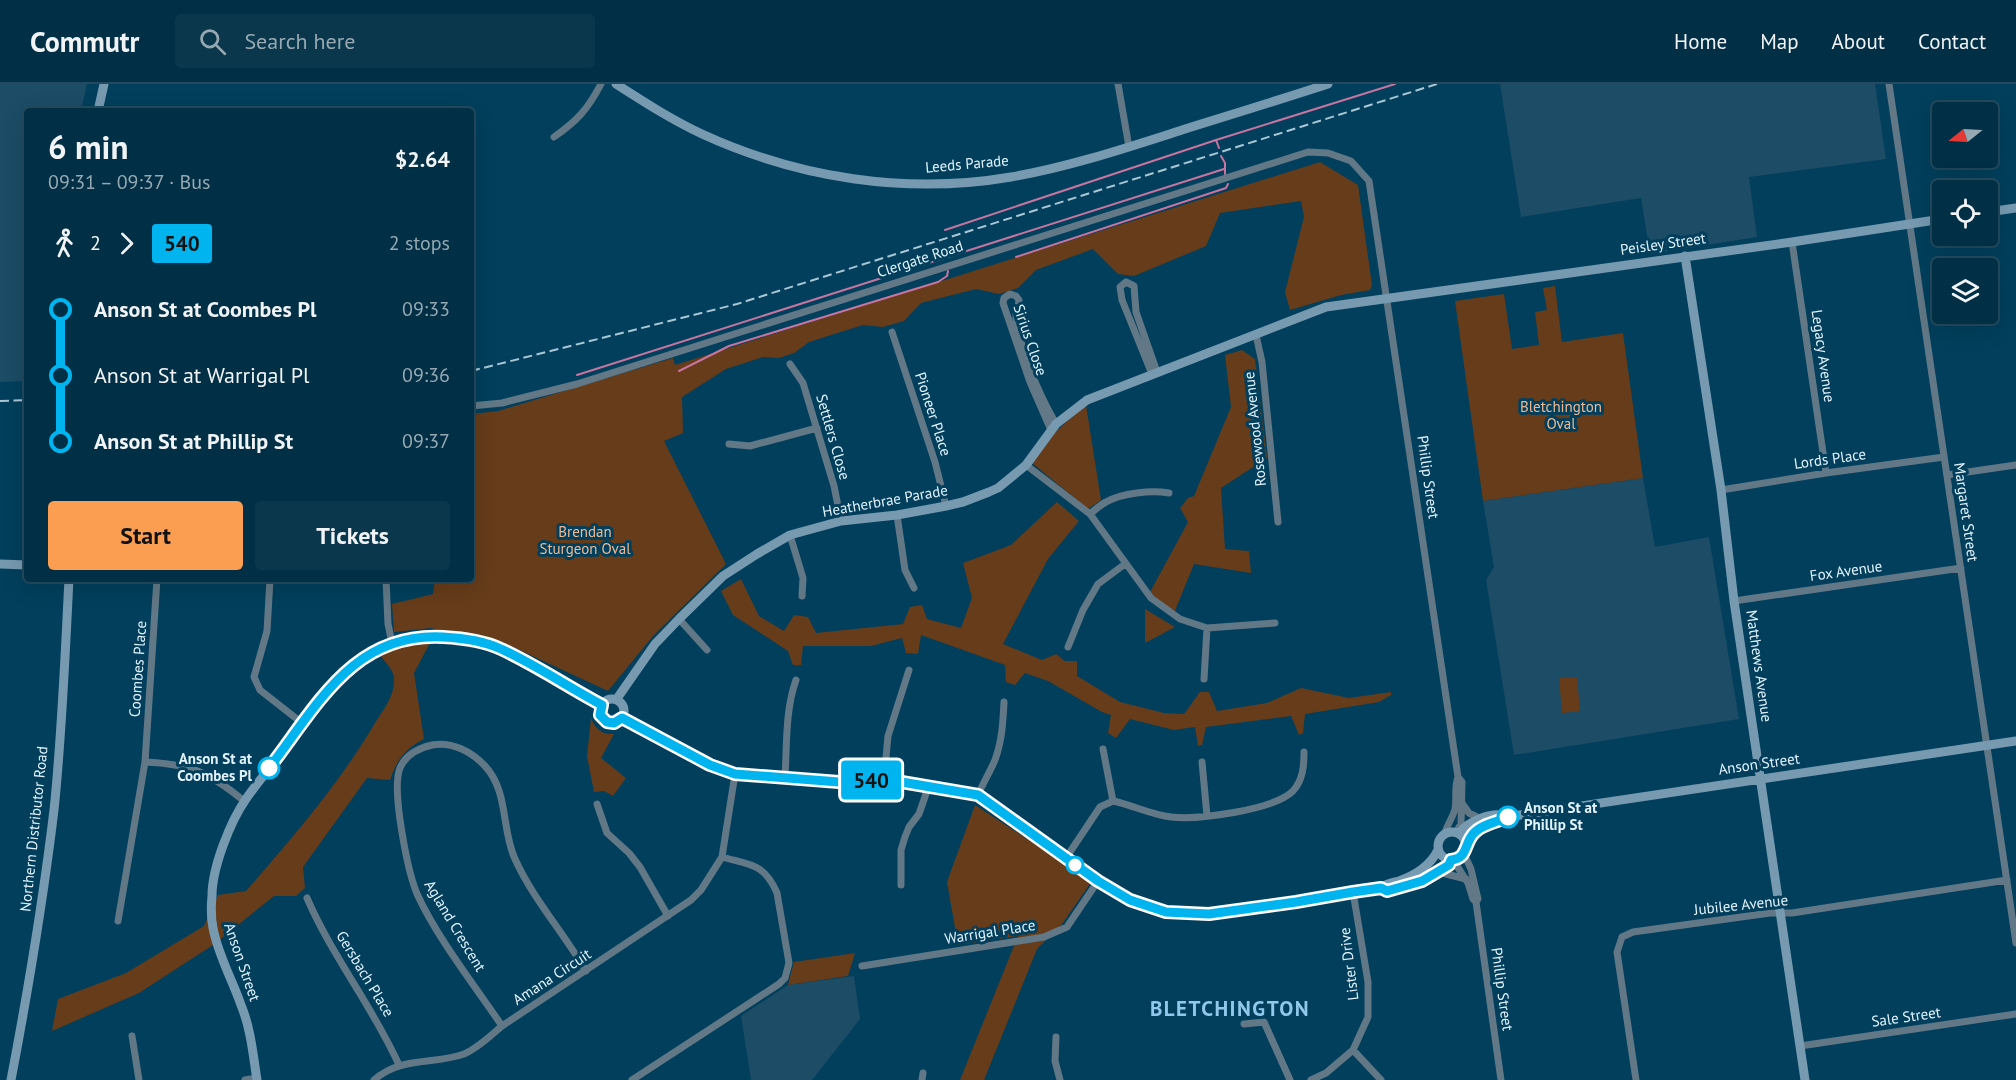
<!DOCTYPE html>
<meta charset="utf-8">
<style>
body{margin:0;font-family:"PT Sans",sans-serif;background:#0b374c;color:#f1f3f6;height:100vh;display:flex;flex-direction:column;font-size:22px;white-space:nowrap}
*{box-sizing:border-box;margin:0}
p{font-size:20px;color:#96a9b3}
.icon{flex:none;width:33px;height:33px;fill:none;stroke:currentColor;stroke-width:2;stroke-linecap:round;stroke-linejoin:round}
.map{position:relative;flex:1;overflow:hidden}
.panel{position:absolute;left:24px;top:24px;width:450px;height:474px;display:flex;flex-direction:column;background:#012f45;border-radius:6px;box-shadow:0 6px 24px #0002,0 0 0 2px #234a5e}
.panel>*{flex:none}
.badge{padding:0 12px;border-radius:4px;font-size:21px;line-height:39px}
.needle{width:39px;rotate:252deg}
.controls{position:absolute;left:1932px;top:18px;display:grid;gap:12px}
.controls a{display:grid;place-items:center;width:66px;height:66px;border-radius:6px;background:#012f45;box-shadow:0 6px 24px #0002,0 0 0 2px #234a5e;font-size:30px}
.map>.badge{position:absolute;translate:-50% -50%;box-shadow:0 0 0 3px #fff}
.legs{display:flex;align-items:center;gap:9px;height:66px;padding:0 24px;font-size:20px}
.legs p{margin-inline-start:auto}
.overview{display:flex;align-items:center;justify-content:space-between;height:102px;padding:0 24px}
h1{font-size:33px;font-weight:800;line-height:45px}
.cta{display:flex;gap:12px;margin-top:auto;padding:12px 24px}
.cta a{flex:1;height:69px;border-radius:6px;background:#fc9e52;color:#111;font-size:24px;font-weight:800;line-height:69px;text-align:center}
.cta a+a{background:#0b374c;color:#f1f3f6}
ul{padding:0 24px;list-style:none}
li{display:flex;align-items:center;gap:21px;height:66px;font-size:22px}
li i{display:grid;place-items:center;width:9px;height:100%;margin:0 8px;background:currentColor}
li i::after{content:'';width:15px;height:15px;margin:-8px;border:4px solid;border-radius:50%;background:#012f45}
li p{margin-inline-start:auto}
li:first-child i{background:linear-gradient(#0000 50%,currentColor 0)}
li:last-child i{background:linear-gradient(currentColor 50%,#0000 0)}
header{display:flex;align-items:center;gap:36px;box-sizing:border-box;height:84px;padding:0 30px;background:#012f45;border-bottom:2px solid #234a5e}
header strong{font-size:28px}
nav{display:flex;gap:33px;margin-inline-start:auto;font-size:21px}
.search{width:420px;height:54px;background:#0b374c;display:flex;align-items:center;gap:15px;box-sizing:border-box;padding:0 21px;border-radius:6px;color:#96a9b3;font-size:22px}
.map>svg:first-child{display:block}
.built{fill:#1c4c66}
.green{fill:#663c1a}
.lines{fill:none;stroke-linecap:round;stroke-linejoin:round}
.stream{stroke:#c7749e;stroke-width:2}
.street{stroke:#627886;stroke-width:7}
.secondary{stroke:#779ab1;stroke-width:9}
.rail{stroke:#abc7d6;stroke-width:2;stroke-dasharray:9 4.5;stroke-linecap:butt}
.line-1-casing{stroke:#fff;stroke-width:14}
.line-1{stroke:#00b5ef;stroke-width:9}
.stop-1-dot{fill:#fff;stroke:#00b5ef;stroke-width:3}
.labels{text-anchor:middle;stroke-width:6;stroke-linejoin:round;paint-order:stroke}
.street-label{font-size:15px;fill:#e3f3fe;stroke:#013f5c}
.park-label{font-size:15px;fill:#eeb993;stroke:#013f5c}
.stop-label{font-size:15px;font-weight:bold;fill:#e3f3fe;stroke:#013f5c;text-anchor:end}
.district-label{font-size:21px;font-weight:bold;letter-spacing:1.5px;fill:#90c7ea;stroke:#013f5c}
</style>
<header>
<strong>Commutr</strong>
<div class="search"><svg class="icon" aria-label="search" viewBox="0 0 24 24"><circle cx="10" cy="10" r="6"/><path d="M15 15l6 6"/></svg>Search here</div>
<nav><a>Home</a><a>Map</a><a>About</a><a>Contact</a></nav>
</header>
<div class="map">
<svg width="2016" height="996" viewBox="0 0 2016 996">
<rect width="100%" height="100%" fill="#013f5c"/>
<path class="built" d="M0,0H87L81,27H27V297L0,298Z
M1500,0H1875L1886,75L1749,93L1757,153L1650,170L1641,114L1521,133Z
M1643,394L1655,463L1709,453L1739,635L1514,671L1486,496L1494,483L1483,417Z
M854,892L860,935L812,996H751L741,932L788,901Z"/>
<path class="green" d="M1320,78L1358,101L1372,201L1370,206L1341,211L1290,226L1285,208L1304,133L1301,117L1220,129L1206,162L1134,192L1118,190L1093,165L1036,186L1018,204L999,210L976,205L921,219L904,237L883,243L863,241L809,258L794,269L779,274L763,273L726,285L682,313L683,349L664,357L726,480L653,552L608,607L513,563L431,544L394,548L392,520L433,510L435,495H471V330L498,327L673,274L675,281Z
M1555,202L1562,258L1623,249L1643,394L1483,417L1455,217L1504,210L1512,265L1539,261L1535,228L1547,226L1543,204Z
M1242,266L1255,275L1267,374L1221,404L1225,465L1249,467L1251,489L1194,480L1174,529L1149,510L1188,438L1180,424L1188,414L1194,412L1231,323L1225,271Z
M1086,321L1101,416L1088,425L1032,379L1056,347Z
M1057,418L1079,437L1048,475L1003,560L1042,576L1056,570L1065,577H1077V592L1120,618L1164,629L1184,630L1200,608H1209L1217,627L1267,619L1301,604L1349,614L1391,608V611L1379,618L1305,630L1303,649L1299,651L1291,632L1206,643L1202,661L1198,662L1195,643L1174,646L1130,635L1116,654L1108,649L1111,631L1102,628L1048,597L1025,589L1015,601L1006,598L1005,581L921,551L918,570L906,569L902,554L871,562H803L801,581H793L788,567L733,531L721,507L741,495L759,532L784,547L794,531L808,533L816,549L903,540L910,523L922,521L927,535L961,544L972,514L963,479L1011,461Z
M1145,525L1175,543L1145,559Z
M431,557L414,589L424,655C405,665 397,675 390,696L367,694L303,783L305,804L296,812H274L213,861L139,909L52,947L58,915L126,889L204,842L218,811L246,807C293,753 339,700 375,639C383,626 394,613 394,597C395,587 385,578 379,570L405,560Z
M1577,593L1580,627L1562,629L1559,594Z
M591,634C595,644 602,651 614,650L601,674L626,694L613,712L604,707L594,708L587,672Z
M975,721L1092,797L1062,840L1037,865L984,996H960L1018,852L958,861L947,798Z
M855,869L848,892L788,901L794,878Z"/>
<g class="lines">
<path class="stream" d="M1219,64L1216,56L1395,0
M1221,72L1225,79V90
M945,146L1216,56
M1016,173L1226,104L1228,100
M679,287L729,262L938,198L947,192L948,187
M577,291L1224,85"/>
<path class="street" d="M1118,0L1129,63
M1889,0L2016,859
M554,53C577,37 588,25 601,0
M1792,158L1826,389
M892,248L935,378L946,422
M1256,251L1262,278L1278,438
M790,280L803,299L834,402L841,437
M1152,290L1122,216L1120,203L1126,198L1134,202L1136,228L1157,288
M471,322L502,319L577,300L1308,68L1328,69L1351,77L1369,97L1458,693L1462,698L1461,740L1456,748
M1051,346L1030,298L1003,219L1004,214L1010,210L1016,212L1019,216C1019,222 1015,228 1016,234C1022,271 1038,308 1056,340
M729,360L750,362L817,344
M1026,381L1090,430L1151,514L1180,535L1207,544L1275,539
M1947,391L2016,381
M1721,406L1826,389L1944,373
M1090,430C1095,426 1100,421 1106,418C1122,409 1151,406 1169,409
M897,431L905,486L914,504
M790,451L803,494L802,512
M270,495L267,547L254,593L260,606L302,639
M386,495L388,540L392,559
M1734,517L1961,484
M679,535L707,566
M1068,563L1083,526L1098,500L1125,480
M1204,595L1207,544
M1103,665L1113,717
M145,678C190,680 209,688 244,717
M1202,678L1207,732
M785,693C787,661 785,627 796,596
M884,695L888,652L909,586
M978,711C983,699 990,688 995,676C1002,657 1003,638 1004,618
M1462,719L1469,729L1481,735
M597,720L607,749L629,769L640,783L668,832
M1445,749C1447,741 1453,733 1455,725C1457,714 1454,703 1458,693
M1464,770L1471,785L1478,815L1476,818L1501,996
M1066,774L1100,723L1113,717C1132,721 1152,731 1171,733C1198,736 1274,726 1293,707C1303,696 1304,682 1304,668
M1453,776L1468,799L1473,815L1476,818
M1438,788L1466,795
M901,801V766L905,753L909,743L919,730L928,704
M307,814C332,872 373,923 399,981
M118,837L145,678L157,495
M862,882L1044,853L1067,843L1098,797
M1244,940L1264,938L1290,996
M502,942C475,902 438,855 418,812C408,790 391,706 400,684C406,670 419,664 432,661C452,657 472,668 485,682C509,708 501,745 515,775C533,815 564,849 586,887
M132,952L139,996
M1056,953L1055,977L1060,996
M1800,962L2016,930
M1353,966L1381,996
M245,996L256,994
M374,996C401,972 433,981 464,970C478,964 490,952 502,942L691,816L701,806L722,773L735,690
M632,996L779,900L785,894L789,879L777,809C764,779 750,781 722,773
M922,996L923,989
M1311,996L1326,989L1353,966L1368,933V898L1353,808
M1636,996L1617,868L1622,853L1633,848L1770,829H1792L2007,796"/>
<path class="secondary" d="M616,0C644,18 672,36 702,50C798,94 906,111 1011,93C1069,83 1126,64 1182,46C1230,31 1279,16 1328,0
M98,27L104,0
M1988,128L2016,124
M1685,172L1721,406L1734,517L1805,996
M0,480L27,481
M600 627a12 12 0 1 1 24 0a12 12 0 1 1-24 0Z
M616,616L655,560L679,535L723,492L757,470L790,451L841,437L897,431L946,422L963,418L989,408L998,404L1026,381L1056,340L1087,316L1326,223L1792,158L1942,135
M622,634L710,681L735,690L839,698L884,695L978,711L1098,797L1130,816L1166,828L1209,830L1296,818L1353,808L1381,804L1387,807L1422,797L1449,781L1451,776
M1438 762a14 14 0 1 1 28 0a14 14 0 1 1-28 0Z
M1459,749C1468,738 1493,726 1507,733L2016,657
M1466,759L1476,747L1503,736L1507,733
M1381,804C1387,799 1392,799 1399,797C1416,791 1430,782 1438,766
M11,996C28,907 43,817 54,726C62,650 65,572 69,495
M257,996C253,971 251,945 241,921C232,895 218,871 213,844C211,834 211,822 212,812C212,784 230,738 246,715C257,699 270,684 282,668C311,627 342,575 393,559C428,548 466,553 500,565L602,621"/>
<path class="rail" d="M471,287L737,220L1437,0
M0,317L27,316"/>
</g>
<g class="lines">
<g class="line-1-casing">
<path id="line-1" d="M269,684C317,622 353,548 443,553C462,554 484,557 501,565C536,581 568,603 602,621L600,631L607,638L614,639L622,634L710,681L735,690L839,698L884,695L978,711L1098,797L1130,816L1166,828L1209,830L1296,818L1353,808L1381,804L1387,807L1422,797L1449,781L1451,776C1468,775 1464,759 1474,749C1482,740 1498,738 1508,733"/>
</g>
<use href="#line-1" class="line-1"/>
</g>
<g class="stop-1-dot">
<circle cx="269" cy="684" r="10"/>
<circle cx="1508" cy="733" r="10"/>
<circle cx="1075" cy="781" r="8"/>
</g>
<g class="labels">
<g class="street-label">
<text transform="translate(967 80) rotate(-5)" y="5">Leeds Parade</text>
<text transform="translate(1663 160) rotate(-8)" y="5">Peisley Street</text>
<text transform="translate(920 175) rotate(-18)" y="5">Clergate Road</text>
<text transform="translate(1030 256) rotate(71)" y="5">Sirius Close</text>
<text transform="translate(1823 272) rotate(82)" y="5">Legacy Avenue</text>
<text transform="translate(933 330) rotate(72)" y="5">Pioneer Place</text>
<text transform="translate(1255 345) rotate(-96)" y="5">Rosewood Avenue</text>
<text transform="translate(833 353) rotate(74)" y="5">Settlers Close</text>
<text transform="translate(1830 375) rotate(-8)" y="5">Lords Place</text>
<text transform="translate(1428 393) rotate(82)" y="5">Phillip Street</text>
<text transform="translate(885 417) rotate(-10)" y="5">Heatherbrae Parade</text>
<text transform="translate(1966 428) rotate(82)" y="5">Margaret Street</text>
<text transform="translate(1846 487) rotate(-8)" y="5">Fox Avenue</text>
<text transform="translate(1759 582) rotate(82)" y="5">Matthews Avenue</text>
<text transform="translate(138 585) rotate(-86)" y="5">Coombes Place</text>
<text transform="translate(1759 680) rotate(-8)" y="5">Anson Street</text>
<text transform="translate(34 745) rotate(-84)" y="5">Northern Distributor Road</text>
<text transform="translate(1741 821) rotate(-6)" y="5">Jubilee Avenue</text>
<text transform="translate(455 842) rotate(59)" y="5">Agland Crescent</text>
<text transform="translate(990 848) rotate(-9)" y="5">Warrigal Place</text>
<text transform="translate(242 878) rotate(71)" y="5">Anson Street</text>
<text transform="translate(1349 880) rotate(-97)" y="5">Lister Drive</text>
<text transform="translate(365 890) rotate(59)" y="5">Gersbach Place</text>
<text transform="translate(552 893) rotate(-33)" y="5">Amana Circuit</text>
<text transform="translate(1502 905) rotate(82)" y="5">Phillip Street</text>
<text transform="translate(1906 933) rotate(-8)" y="5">Sale Street</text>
</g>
<g class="park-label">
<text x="1561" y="328">Bletchington<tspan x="1561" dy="17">Oval</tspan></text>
<text x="585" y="453">Brendan<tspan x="585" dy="17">Sturgeon Oval</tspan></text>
</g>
<g class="stop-label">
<text x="252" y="680">Anson St at<tspan x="252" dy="17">Coombes Pl</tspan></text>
<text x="1524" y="729" text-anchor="start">Anson St at<tspan x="1524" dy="17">Phillip St</tspan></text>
</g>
<g class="district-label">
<text x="1230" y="932">BLETCHINGTON</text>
</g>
</g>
</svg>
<div class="controls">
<a><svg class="needle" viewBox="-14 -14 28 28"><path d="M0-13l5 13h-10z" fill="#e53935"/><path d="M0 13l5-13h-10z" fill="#96a9b3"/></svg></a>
<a><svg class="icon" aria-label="locate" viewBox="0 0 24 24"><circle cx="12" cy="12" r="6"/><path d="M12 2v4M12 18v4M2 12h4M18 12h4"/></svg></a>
<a><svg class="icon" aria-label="layers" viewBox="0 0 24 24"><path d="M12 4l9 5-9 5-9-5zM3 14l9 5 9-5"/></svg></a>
</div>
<b class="badge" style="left:871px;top:696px;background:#00b5ef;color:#111">540</b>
<section class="panel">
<div class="overview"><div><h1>6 min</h1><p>09:31 – 09:37 · Bus</p></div><b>$2.64</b></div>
<div class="legs"><svg class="icon" aria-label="walk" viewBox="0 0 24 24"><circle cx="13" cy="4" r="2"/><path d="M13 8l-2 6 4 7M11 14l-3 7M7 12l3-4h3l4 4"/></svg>2<svg class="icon" aria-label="forward" viewBox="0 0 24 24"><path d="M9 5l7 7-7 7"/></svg><b class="badge" style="background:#00b5ef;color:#111">540</b><p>2 stops</p></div>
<ul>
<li><i style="color:#00b5ef"></i><b>Anson St at Coombes Pl</b><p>09:33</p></li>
<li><i style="color:#00b5ef"></i><span>Anson St at Warrigal Pl</span><p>09:36</p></li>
<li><i style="color:#00b5ef"></i><b>Anson St at Phillip St</b><p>09:37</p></li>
</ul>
<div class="cta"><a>Start</a><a>Tickets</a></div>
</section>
</div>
